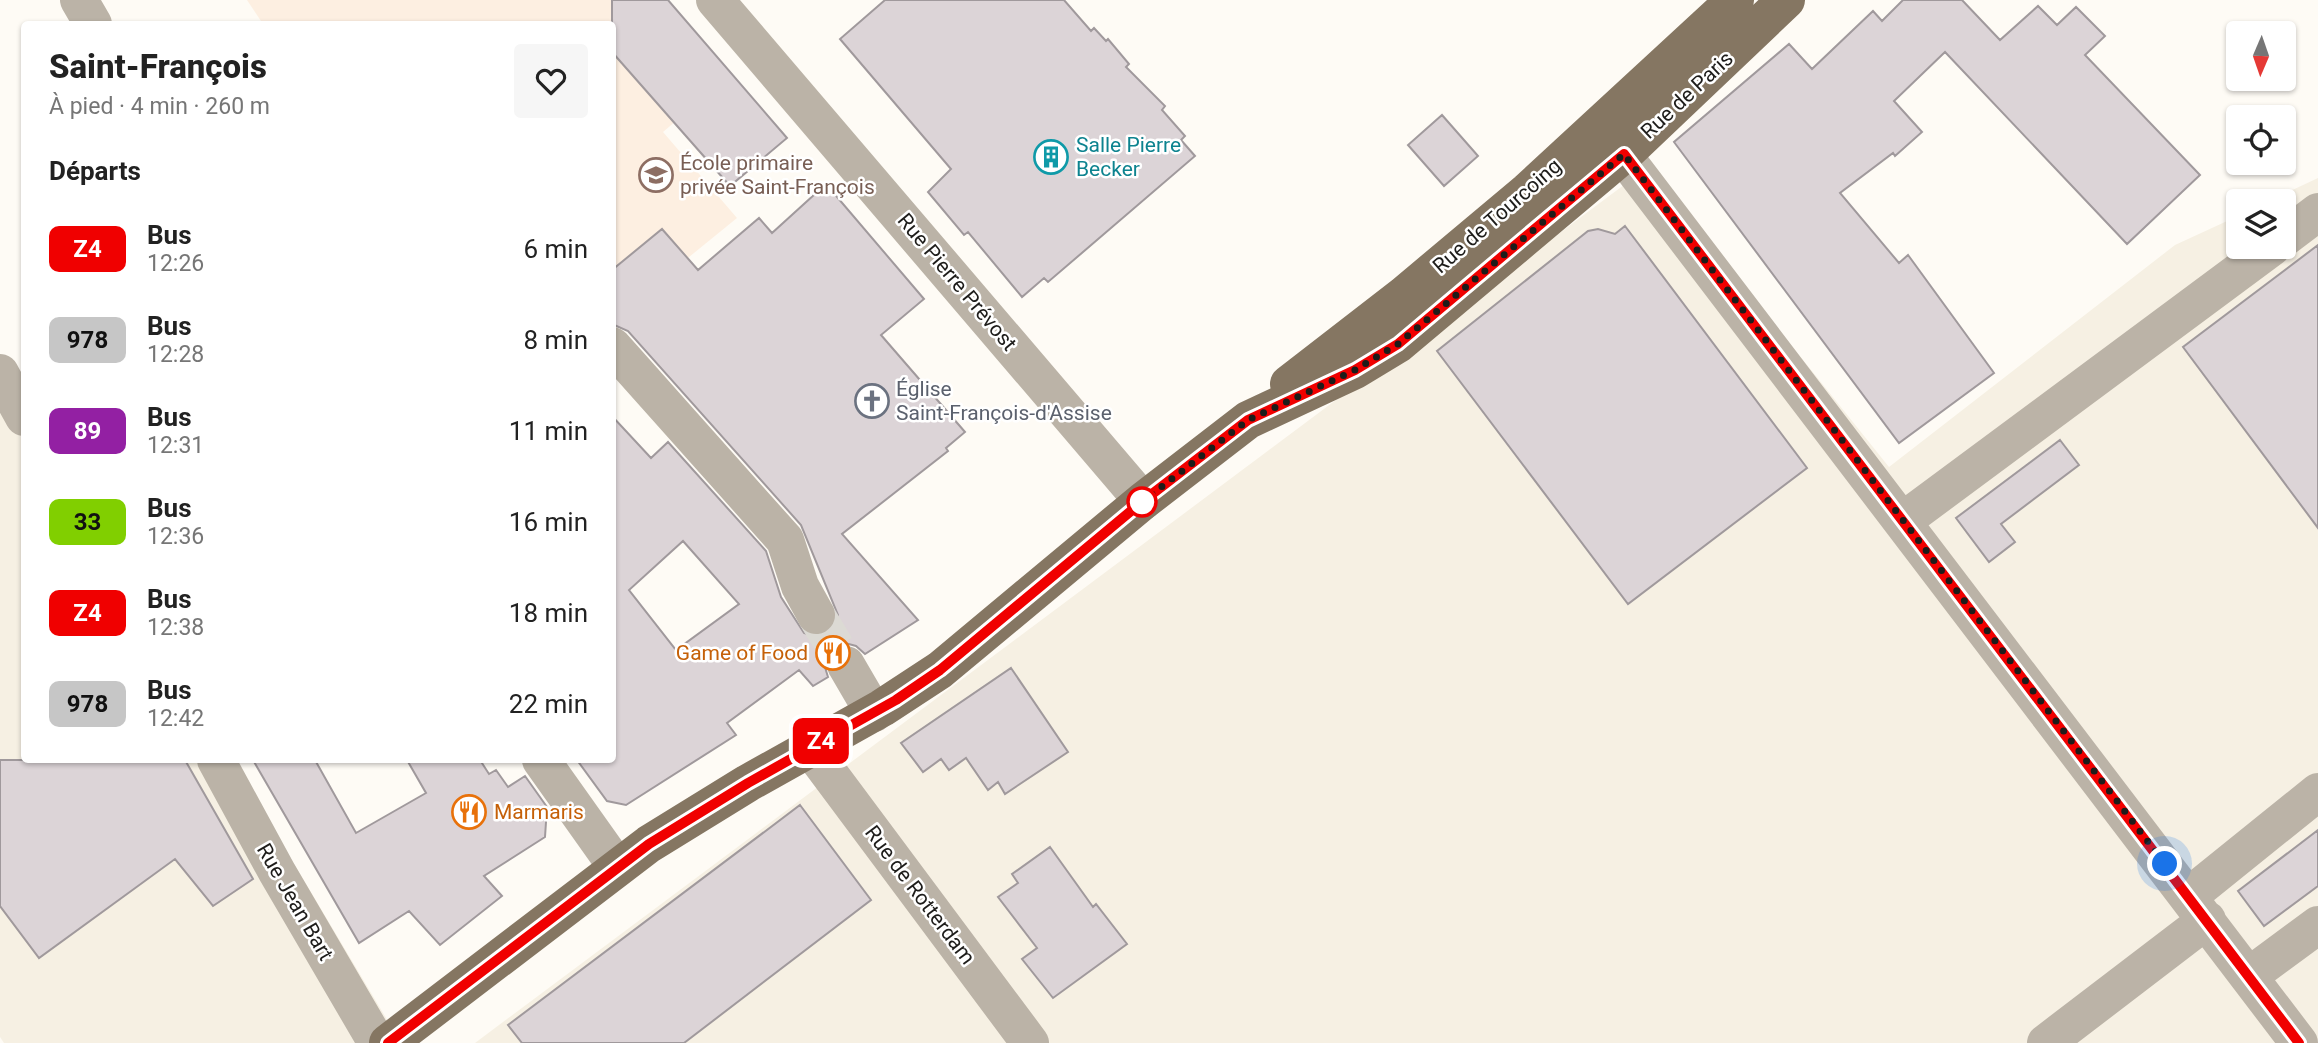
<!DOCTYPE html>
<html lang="fr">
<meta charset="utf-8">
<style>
body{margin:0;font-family:Roboto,sans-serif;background:#f6f6f6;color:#222;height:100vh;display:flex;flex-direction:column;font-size:26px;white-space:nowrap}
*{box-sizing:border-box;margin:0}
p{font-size:23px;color:#767676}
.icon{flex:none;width:38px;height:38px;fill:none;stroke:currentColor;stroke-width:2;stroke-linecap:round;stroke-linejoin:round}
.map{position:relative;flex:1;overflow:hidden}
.panel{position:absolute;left:21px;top:21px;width:595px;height:742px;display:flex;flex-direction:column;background:#fff;border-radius:7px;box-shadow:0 2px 5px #0004}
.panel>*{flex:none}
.badge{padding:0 14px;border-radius:10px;font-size:24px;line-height:46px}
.needle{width:46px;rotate:182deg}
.fabs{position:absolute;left:2226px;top:21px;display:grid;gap:14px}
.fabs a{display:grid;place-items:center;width:70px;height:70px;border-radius:7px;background:#fff;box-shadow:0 2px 5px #0004;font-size:35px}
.you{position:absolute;width:35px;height:35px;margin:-18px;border:5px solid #fff;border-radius:50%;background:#1a73e8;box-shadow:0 0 0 10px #1a73e833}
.map>.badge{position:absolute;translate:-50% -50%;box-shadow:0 0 0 4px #fff}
h2{padding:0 28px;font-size:26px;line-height:63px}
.round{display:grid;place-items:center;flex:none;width:74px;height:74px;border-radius:7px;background:#f6f6f6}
.headline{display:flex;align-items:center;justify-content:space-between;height:119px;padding:0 28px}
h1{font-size:33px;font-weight:800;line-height:52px}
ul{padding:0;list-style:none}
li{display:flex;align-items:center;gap:21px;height:91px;padding:0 28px}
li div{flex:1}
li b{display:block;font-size:26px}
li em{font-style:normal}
li .badge{min-width:77px;font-weight:700;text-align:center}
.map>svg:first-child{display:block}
.built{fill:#f6f0e3}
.education{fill:#fdefe1}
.building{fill:#dcd4d7;stroke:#a0999c;stroke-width:2;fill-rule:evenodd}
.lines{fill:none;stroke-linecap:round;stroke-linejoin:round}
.minor-tunnel{stroke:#dcdad4;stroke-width:38;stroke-dasharray:38 19;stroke-linecap:butt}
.minor{stroke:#bbb3a7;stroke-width:38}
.major{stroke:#857662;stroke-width:38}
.line-casing{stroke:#fff;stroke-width:16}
.line{stroke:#f00000;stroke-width:10}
.walk{stroke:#1d1c1a;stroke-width:7;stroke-dasharray:0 12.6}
.stop-dot{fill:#fff;stroke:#f00000;stroke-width:3.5}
.labels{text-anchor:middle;stroke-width:5;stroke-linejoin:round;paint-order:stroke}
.street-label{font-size:21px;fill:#1d1c1a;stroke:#fff}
.culture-label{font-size:21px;fill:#0d838f;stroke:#fff;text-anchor:start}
.education-label{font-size:21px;fill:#785e54;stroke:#fff;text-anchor:start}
.worship-label{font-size:21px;fill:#5b616d;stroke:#fff;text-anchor:start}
.food-label{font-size:21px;fill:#c56008;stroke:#fff;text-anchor:end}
</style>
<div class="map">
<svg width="2318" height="1043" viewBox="0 0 2318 1043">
<rect width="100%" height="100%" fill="#fefbf5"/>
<path class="built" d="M1648,167L1889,467L2175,245L2238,216V247H2284V201H2269L2318,178V1043H475Z
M0,368L24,409V760H232L401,1043H4L0,1037Z"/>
<path class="education" d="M247,0H668L731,74L663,132L737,218L635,301L613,276L612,24H263Z"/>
<path class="building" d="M612,0H668L787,138L730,186L612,52Z
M885,0H1064L1091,31L1094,28L1106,41L1108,39L1129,64L1126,67L1165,106L1162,110L1185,136L1181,140L1195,156L1048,282L1044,278L1022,297L968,232L964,235L928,192L951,169L840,39Z
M1903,0H1962L2000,40L2038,6L2057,25L2076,7L2105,36L2085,55L2200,175L2127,244L1945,52L1894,101L1922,132L1895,156L1893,153L1840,193L1899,263L1908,255L1994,373L1899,443L1674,142L1789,44L1812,69L1873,11L1882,21Z
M1442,115L1478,156L1444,186L1408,145Z
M826,184L924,299L881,335L965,432L946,448L948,451L842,534L918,620L865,654L856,646L845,643L836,646L827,654L824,664L828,677L813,686L799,670L727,723L736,735L626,805L607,801L577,760H612V416L651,458L668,442L766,551L781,597L804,633L815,637L826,634L835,626L838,615L801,525L628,331L612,324V270L662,229L698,270L759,218L772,233ZM683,541L739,604L676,650L629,590Z
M1625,226L1807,468L1628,604L1437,351L1588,231L1598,229L1615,234Z
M2318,245V528L2183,347Z
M2060,440L2079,465L2001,524L2015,542L1989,562L1956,518Z
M1011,668L1068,752L1005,794L998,782L988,790L966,758L949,770L941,759L923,772L901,743Z
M0,760H185L253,879L213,906L175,859L39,958L0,906Z
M253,760H315L356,833L426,793L407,760H480L489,774L496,770L508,787L525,776L547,807L545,837L484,876L502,896L440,945L409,911L359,943Z
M800,805L871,900L684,1043H522L508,1025Z
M2318,830V886L2264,926L2238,891Z
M1050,847L1093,907L1096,904L1127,944L1053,998L1022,959L1037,948L998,897L1018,883L1012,874Z"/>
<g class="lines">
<path class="minor-tunnel" d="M816,615L846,665"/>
<path class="minor" d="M79,0L93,24
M715,0L1143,501
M1603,129L2299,1043
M2284,238L2318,212
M612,346L785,540L800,586L816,615
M0,373L24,417
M1904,520L2272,247
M846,665L874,713
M810,748L1030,1043
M216,760L277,872L377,1043
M541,760L617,867
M2189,896L2318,792
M2249,976L2318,925
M2046,1043L2207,920"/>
<path class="major" d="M1289,384L1404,295L1528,191L1735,0
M388,1043L649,844L748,783L882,708L940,670L1143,501L1248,420L1355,370L1398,344L1624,154L1786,0"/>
</g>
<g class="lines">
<g class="line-casing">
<path id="line" d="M388,1043L649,844L748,783L896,700L940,670L1143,501L1248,420L1355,370L1398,344L1624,154L2299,1043"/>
</g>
<use href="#line" class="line"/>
<path class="walk" d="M1142,502L1248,420L1355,370L1398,344L1624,154L2165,864"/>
</g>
<defs>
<g id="building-ring" transform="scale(1.75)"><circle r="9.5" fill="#fff" stroke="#0f9aa8" stroke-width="1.5"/><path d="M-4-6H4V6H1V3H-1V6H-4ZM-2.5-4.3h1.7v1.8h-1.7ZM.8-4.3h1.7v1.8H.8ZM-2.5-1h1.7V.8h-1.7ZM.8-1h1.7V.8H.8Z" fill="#0f9aa8"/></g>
<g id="school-ring" transform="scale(1.75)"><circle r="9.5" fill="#fff" stroke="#8d6e63" stroke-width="1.5"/><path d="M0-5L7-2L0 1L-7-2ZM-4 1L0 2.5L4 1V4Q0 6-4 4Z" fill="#8d6e63"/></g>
<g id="church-ring" transform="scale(1.75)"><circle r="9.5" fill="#fff" stroke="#6b7280" stroke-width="1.5"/><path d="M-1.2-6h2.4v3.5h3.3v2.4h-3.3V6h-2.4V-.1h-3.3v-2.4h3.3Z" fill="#6b7280"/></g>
<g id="restaurant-ring" transform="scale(1.75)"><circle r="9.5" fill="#fff" stroke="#e8710a" stroke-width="1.5"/><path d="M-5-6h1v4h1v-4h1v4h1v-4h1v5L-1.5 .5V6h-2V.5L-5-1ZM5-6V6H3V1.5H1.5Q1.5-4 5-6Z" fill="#e8710a"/></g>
</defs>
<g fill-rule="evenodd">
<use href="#building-ring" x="1051" y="157"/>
<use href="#school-ring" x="656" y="175"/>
<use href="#church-ring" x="872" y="401"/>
<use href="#restaurant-ring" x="833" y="653"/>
<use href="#restaurant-ring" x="469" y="812"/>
</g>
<circle class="stop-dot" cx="1142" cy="502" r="14"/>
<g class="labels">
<g class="street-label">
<text transform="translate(1687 95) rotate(-43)" y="7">Rue de Paris</text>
<text transform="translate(1497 216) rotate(-41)" y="7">Rue de Tourcoing</text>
<text transform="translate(957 282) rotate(50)" y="7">Rue Pierre Prévost</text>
<text transform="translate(920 895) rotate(53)" y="7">Rue de Rotterdam</text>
<text transform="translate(295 902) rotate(60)" y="7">Rue Jean Bart</text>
</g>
<g class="culture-label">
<text x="1076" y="152">Salle Pierre<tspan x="1076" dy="24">Becker</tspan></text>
</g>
<g class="education-label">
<text x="680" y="170">École primaire<tspan x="680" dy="24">privée Saint-François</tspan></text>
</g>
<g class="worship-label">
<text x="896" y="396">Église<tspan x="896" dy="24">Saint-François-d'Assise</tspan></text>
</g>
<g class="food-label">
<text x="808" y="660">Game of Food</text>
<text x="494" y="819" text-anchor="start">Marmaris</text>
</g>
</g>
</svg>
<div class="fabs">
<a><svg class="needle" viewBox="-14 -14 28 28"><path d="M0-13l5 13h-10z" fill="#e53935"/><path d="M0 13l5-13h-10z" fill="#767676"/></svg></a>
<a><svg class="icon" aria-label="locate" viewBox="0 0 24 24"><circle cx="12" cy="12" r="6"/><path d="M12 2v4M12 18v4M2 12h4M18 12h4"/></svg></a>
<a><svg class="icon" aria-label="layers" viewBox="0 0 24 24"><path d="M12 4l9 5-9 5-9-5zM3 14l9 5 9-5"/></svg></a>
</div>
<div class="you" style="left:2165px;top:864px"></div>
<b class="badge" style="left:821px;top:741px;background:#f00000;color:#fff">Z4</b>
<section class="panel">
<div class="headline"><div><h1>Saint-François</h1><p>À pied · 4 min · 260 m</p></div><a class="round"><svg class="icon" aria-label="heart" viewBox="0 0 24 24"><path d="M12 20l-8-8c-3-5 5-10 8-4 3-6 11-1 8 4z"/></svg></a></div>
<h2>Départs</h2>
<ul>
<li><span class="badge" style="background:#f00000;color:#fff">Z4</span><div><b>Bus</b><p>12:26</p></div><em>6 min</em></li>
<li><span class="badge" style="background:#c6c6c6;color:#111">978</span><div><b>Bus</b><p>12:28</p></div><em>8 min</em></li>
<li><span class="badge" style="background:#9320a3;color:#fff">89</span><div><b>Bus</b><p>12:31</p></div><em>11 min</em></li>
<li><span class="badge" style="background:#81cf00;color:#111">33</span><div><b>Bus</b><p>12:36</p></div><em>16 min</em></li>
<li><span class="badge" style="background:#f00000;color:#fff">Z4</span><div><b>Bus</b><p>12:38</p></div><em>18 min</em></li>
<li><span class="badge" style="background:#c6c6c6;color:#111">978</span><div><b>Bus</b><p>12:42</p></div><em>22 min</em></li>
</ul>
</section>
</div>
